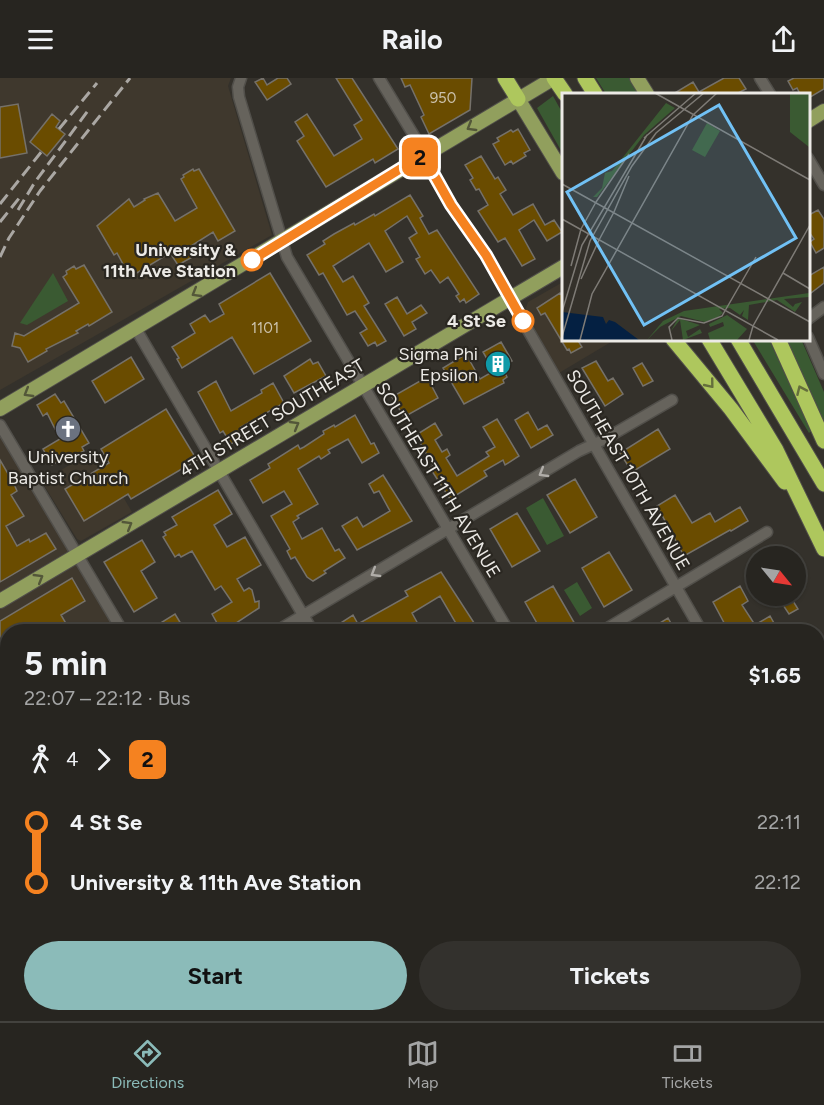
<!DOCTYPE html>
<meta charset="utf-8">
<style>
body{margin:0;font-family:Figtree,sans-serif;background:#33312d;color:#f1f3f6;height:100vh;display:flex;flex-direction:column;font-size:22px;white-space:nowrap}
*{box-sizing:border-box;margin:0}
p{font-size:20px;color:#a4a5a5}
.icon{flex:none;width:33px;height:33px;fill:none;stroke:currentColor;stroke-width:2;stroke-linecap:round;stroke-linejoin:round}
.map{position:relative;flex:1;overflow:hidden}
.panel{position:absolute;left:0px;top:546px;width:825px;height:398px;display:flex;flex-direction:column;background:#272520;border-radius:24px 24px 0 0;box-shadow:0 2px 4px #0004,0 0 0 2px #43423e}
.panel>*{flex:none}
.badge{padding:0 12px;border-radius:9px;font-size:21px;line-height:39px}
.needle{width:39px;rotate:120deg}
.tools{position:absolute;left:746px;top:468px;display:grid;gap:12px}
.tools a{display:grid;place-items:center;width:60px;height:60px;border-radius:50%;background:#272520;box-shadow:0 2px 4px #0004,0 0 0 2px #43423e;font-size:30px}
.map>.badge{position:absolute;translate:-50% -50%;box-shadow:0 0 0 3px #fff}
.legs{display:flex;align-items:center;gap:9px;height:66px;padding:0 24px;font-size:20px}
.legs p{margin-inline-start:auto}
.summary{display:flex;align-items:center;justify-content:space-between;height:102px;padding:0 24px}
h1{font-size:33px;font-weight:700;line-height:45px}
.cta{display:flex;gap:12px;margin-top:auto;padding:12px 24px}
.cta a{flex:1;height:69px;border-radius:36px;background:#8bbbb9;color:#111;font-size:24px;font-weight:700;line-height:69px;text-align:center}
.cta a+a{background:#33312d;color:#f1f3f6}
ul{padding:0 24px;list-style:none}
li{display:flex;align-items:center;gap:21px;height:60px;font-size:22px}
li i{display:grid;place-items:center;width:9px;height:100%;margin:0 8px;background:currentColor}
li i::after{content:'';width:15px;height:15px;margin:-8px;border:4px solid;border-radius:50%;background:#272520}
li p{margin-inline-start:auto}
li:first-child i{background:linear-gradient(#0000 50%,currentColor 0)}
li:last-child i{background:linear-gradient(currentColor 50%,#0000 0)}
header{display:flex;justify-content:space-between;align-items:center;height:78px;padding:0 24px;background:#272520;font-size:27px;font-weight:700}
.dock{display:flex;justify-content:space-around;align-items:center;height:84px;border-top:2px solid #43423e;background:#272520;font-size:16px;color:#a4a5a5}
.dock a{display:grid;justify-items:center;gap:3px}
.dock .active{color:#8bbbb9}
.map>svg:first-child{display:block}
.built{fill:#3f382d}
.green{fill:#3a5a32}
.building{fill:#6a4c00;stroke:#75716a;stroke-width:1.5}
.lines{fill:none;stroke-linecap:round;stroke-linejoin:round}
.minor-casing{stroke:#514f4a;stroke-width:13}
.major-casing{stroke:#514f4a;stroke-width:16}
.highway-casing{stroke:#514f4a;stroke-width:17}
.minor{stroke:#66635c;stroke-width:10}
.major{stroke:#919f5d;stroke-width:14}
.highway{stroke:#aec75d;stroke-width:15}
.rail{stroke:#aaa7a3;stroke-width:3;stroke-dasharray:12 6;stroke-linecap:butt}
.oneway{stroke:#535739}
.oneway2{stroke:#656f3c}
.oneway3{stroke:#b0ada8}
.line-1-casing{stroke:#fff;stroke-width:14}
.line-1{stroke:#f58220;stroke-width:9}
.stop-1-dot{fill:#fff;stroke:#f58220;stroke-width:3}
.labels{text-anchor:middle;stroke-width:4.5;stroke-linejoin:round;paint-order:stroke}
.number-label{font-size:15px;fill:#ccc2ac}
.stop-label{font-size:18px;font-weight:bold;fill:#eceae6;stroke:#2a2721;text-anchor:end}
.poi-label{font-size:18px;fill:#eceae6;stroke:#2a2721;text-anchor:end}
.street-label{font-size:18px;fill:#eceae6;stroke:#2a2721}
.inset-road{fill:none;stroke:#7e7b76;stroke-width:1.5}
.view{fill:#71c1f5;fill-opacity:0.15;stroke:#71c1f5;stroke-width:3}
.inset-edge{fill:none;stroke:#eceae6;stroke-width:3}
</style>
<header><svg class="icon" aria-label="menu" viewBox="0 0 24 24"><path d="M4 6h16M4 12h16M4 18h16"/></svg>Railo<svg class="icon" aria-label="share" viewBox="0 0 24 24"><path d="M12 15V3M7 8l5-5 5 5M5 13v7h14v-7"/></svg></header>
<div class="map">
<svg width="824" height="943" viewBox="0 0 824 943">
<rect width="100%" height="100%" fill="#34312b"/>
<path class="built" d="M0,0H231L228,8L272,157L0,312Z
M563,204V261H616L559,295L525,233L528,224Z
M0,357L117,553L8,554L7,699L0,703Z
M95,371L132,434L81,463L77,461L42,404Z"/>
<path class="green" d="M596,0H629L638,16H606Z
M553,18L563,36V76L537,30Z
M53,195L68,223L27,247L20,245Z
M752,261H769L811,353L809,355Z
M784,261H801L824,314V355Z
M543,420L564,458L547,467L526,430Z
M577,504L592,530L580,538L564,512Z"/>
<path class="building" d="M263,0L267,7L278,0H287L291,6L267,22L255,4Z
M336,0H352L398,71L375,85L373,81L326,109L297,63L304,58L295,44L307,36L334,78L362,61L354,47L362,42Z
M401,0H472L470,32L429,56L421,39L424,37L410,7L405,9Z
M724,0H739L746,11L736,16H673L693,4L699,14Z
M794,0H824V11L807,21V16H800L797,10L793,12L788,3Z
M18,26L27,75L0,80V29Z
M52,36L60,43L56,49L65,56L47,78L30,64Z
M518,51L530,72L524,75L526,78L513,86L511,83L505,87L493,66L499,63L497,60L511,52L513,54Z
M481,78L495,101L498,99L506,112L500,116L513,137L533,126L545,147L554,142L562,154L547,163L534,142L519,152L535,181L522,188L505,160L498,164L478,133L488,127L479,111L476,112L470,102L473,100L465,87Z
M193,91L194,93L199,91L235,153L218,163L213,154L191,168L196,177L178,187L170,175L130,199L117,175L114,177L97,148L129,121L134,129L145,122L144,121L158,115L175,143L197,130L181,101L184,99L183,97Z
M410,117L423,138L420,140L429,156L437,152L479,216L466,225L464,221L460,224L456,218L459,216L448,199L440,205L431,192L425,196L416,181L420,179L409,160L417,155L407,138L385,153L403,184L386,194L369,165L333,188L343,204L353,198L369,225L364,228L386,263L377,268L375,264L368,268L360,255L367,251L355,233L347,237L323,195L319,197L307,177L325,166L323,163L334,156L354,145L355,147L374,136L375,138Z
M818,132L824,141V170L816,175L810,164L814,161L807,151V138Z
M84,187L112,234L89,248L88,246L76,253L78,255L46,271L47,273L28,284L20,270L12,268L15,255L24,258L79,225L63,199L67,196L66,193L74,188L76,191Z
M824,189V205L811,215L807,209V199Z
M270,195L311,263L254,296L232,259L182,290L177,281L179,280L172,269L195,255L190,246L205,237L210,244L224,236L219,226Z
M560,215L563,219V261H577L582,269L571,275L569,271L567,272L545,235L541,237L537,230Z
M397,219L407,236L421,227L427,235L412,244L416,251L404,258L385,226Z
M501,264L512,283L502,289L507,299L503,302L504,305L464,326L443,290L466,276L480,301L494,293L483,274Z
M131,279L144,301L105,325L92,303Z
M310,281L313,286L318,284L326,298L294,315L284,298Z
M596,283L608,303L613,300L623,316L605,328L582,290Z
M642,285L653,303L643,308L633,290Z
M427,299L438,320L404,339L392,319Z
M216,303L231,333L262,315L261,312L273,305L284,325L241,349L246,357L231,366L223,353L220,355L198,314Z
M55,316L61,325L64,323L89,365L82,369L84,373L72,379L70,376L52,387L43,371L60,361L47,335L43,338L37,327Z
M166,331L197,382L131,421L128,416L84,443L65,411L109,385L101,371Z
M528,334L538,352L547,347L553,357L531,370L515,342Z
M355,337L371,366L374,365L379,375L362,385L348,361L328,372L330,375L321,381L319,378L298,391L318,426L297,438L299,440L293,444L302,461L322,450L335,473L339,471L345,480L324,493L326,495L313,503L307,499L295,479L291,481L287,473L290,471L271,438L292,426L284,413L263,425L250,402L270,390L268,386L298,367L300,371L304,369L324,356L323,353L334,347L335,349Z
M497,341L519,378L505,387L503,382L484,393L487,398L450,421L430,390L433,388L416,357L435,345L442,357L435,362L442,374L447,371L450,377L446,380L457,398L489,378L486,374L495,369L483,349Z
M658,351L670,371L632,394L620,375Z
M0,382L14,406L17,413L11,417L24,438L6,448L17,468L29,461L30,464L46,455L56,471L0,504Z
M383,397L412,443L357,472L342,448L357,439L363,449L390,433L379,413L374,415L369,406Z
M575,401L597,439L570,455L547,417Z
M218,412L232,436L214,447L227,469L245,459L261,487L237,501L244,513L249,510L252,512L255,524L259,523V530L233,547L235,551L231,554H222L212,536L232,524L221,508L215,512L192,473L181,479L179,476L175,479L163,459L166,457L164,454L177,447L172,439Z
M675,417L692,445L710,435L715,444L740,429L748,443L731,453L730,452L684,478L657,428Z
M517,435L540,473L512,489L490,451Z
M142,462L155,484L141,493L157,520L134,534L104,484Z
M609,474L632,512L604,529L582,490Z
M441,494L480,554H461L440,518L412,535L418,546L405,554H339L336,548L353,537L358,546L408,518L405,513Z
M72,500L85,523L61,537L71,554H8V562L0,566V543Z
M553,508L575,546L562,554H542L525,524Z
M740,508L748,523L742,527L755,547L770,538L779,554H729L713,524Z
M777,518H790L798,531L789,536Z
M175,536L186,554H146Z
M668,540L676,554H645Z
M0,600L8,612V655L0,643Z
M8,744V794L0,781V748Z
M8,819V881L0,885V824Z
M8,927V936H47L35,943H0V931Z
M170,936H221L225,943H175Z
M652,936H691L695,943H640Z"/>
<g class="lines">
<g class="minor-casing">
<path id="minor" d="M241,0L238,9L239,19L287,179L509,554
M379,0L419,66L429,90L451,127L486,177L517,233L702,554
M760,0L770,16
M808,80L824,107
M808,241L824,229
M136,251L313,554
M808,259L824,296
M0,347L123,554
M275,554L579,373L603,362L672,322
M601,554L767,454
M818,620L824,614
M0,676L8,689
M0,716L8,712
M818,749L824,760
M818,811L824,808
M0,909L8,905
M153,936L157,943
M346,936L350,943
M538,936L542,943
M730,936L733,943
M270,943L282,936
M593,943L604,936"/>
</g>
<g class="major-casing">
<path id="major" d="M637,0L647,16
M518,21L563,95
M808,43L824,33
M0,331L554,0
M0,523L563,189"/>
</g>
<g class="highway-casing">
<path id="highway" d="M505,0L518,21
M554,0L565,16
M585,0L595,16
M673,261L731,331L785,404
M709,261L776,372L824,471
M738,261L824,406
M778,261L824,363"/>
</g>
<use href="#minor" class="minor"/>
<use href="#major" class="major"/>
<use href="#highway" class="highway"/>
<path class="rail" d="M59,51L97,5
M0,126L42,73
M18,132L35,104L90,30
M0,144L20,119
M0,179L9,160L40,113L130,0"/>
</g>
<defs><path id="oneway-chevron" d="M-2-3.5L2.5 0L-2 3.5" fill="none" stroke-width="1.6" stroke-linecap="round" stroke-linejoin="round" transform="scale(1.5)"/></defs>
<g class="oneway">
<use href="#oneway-chevron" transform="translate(471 49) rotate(149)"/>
<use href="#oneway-chevron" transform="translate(196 215) rotate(149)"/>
<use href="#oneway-chevron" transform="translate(28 315) rotate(149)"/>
<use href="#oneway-chevron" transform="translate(295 347) rotate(-30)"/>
<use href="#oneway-chevron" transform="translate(128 447) rotate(-31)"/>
<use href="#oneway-chevron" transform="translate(39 500) rotate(-31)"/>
</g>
<g class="oneway2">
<use href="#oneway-chevron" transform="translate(710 306) rotate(51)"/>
<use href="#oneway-chevron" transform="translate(801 312) rotate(-114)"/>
</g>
<g class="oneway3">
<use href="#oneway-chevron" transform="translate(543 395) rotate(149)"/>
<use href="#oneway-chevron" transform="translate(375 495) rotate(149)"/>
</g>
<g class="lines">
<g class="line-1-casing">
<path id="line-1" d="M252,182L423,77L451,127L486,177L523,243"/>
</g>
<use href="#line-1" class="line-1"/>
</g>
<defs>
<g id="building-disc" transform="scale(1.35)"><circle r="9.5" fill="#0f9aa8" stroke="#2a2721"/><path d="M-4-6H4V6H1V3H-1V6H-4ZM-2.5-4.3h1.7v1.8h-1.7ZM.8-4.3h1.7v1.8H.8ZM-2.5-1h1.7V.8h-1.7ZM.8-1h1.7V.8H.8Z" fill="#fff"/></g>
<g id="church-disc" transform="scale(1.35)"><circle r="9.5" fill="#6b7280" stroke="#2a2721"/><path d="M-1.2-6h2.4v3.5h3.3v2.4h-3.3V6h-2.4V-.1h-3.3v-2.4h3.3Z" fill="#fff"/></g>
</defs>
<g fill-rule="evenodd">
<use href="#building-disc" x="498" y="286"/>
<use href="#church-disc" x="68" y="351"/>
</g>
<g class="stop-1-dot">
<circle cx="252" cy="182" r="10"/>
<circle cx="523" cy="243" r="10"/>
</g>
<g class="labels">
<g class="number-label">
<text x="443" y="25">950</text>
<text x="265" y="255">1101</text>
</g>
<g class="stop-label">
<text x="236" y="178">University &amp;<tspan x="236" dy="21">11th Ave Station</tspan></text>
<text x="506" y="249">4 St Se</text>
</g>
<g class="poi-label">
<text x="478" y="282">Sigma Phi<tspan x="478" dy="21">Epsilon</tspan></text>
<text x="68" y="385" text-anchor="middle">University<tspan x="68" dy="21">Baptist Church</tspan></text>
</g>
<g class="street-label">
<text transform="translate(272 340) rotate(-31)" y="6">4TH STREET SOUTHEAST</text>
<text transform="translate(628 392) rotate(60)" y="6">SOUTHEAST 10TH AVENUE</text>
<text transform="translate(438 402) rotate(59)" y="6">SOUTHEAST 11TH AVENUE</text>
</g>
</g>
<g transform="translate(562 15)">
<rect width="248" height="248" fill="#34312b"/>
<path d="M228,0H247V54L228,39ZM104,10L113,15L82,42L35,104H31L40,95L43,80L50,78ZM145,30L158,38L143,64L130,57ZM247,200V204L222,206L231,214L233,211L240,209L233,219L215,207L187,212L186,227L180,223L182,217L178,222L168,215L157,216L161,220L156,224L143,229L119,223L98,234L85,247L101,228L122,218ZM165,222L185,236L175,247H148L146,240L162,233L161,229L148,234L147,231ZM116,225L138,232L124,238L126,244L138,236L140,240L121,247L118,227L109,238Z" fill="#3a5a32"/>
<path d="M0,219L41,224L44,231L47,227L53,229L77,247H0Z" fill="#042042"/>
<path class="inset-road" d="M93,0L248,87M82,45L134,0M0,91L248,229M34,109L67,61M52,119L67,83M0,126L216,247M19,136L34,109M37,147L52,119M9,173L19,136M221,180L248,196M19,186L37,147M0,219L20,152L85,42M0,244L28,148L70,73L94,40L142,0M18,247L30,201L131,22L155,0M110,247L107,234L116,225L142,230L160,223L194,164M187,247L191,233L248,132"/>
<path class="view" d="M157,12L234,145L82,232L5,99Z"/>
<rect width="248" height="248" class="inset-edge"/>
</g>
</svg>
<div class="tools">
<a><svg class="needle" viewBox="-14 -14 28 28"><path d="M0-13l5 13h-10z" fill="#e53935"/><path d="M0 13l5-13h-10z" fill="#a4a5a5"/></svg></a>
</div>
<b class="badge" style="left:420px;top:79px;background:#f58220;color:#111">2</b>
<section class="panel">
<div class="summary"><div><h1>5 min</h1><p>22:07 – 22:12 · Bus</p></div><b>$1.65</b></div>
<div class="legs"><svg class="icon" aria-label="walk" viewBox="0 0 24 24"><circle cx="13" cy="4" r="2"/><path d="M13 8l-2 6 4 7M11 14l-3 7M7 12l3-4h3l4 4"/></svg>4<svg class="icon" aria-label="forward" viewBox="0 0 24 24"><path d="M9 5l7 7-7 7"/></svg><b class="badge" style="background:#f58220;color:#111">2</b></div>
<ul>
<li><i style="color:#f58220"></i><b>4 St Se</b><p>22:11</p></li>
<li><i style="color:#f58220"></i><b>University &amp; 11th Ave Station</b><p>22:12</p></li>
</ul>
<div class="cta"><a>Start</a><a>Tickets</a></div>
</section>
</div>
<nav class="dock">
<a class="active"><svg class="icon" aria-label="directions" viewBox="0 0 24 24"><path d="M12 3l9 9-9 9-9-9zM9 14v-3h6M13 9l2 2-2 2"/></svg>Directions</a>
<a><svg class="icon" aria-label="map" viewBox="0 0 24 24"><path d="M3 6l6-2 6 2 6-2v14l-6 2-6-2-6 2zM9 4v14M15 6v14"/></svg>Map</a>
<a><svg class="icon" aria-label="tickets" viewBox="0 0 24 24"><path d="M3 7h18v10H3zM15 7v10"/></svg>Tickets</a>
</nav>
